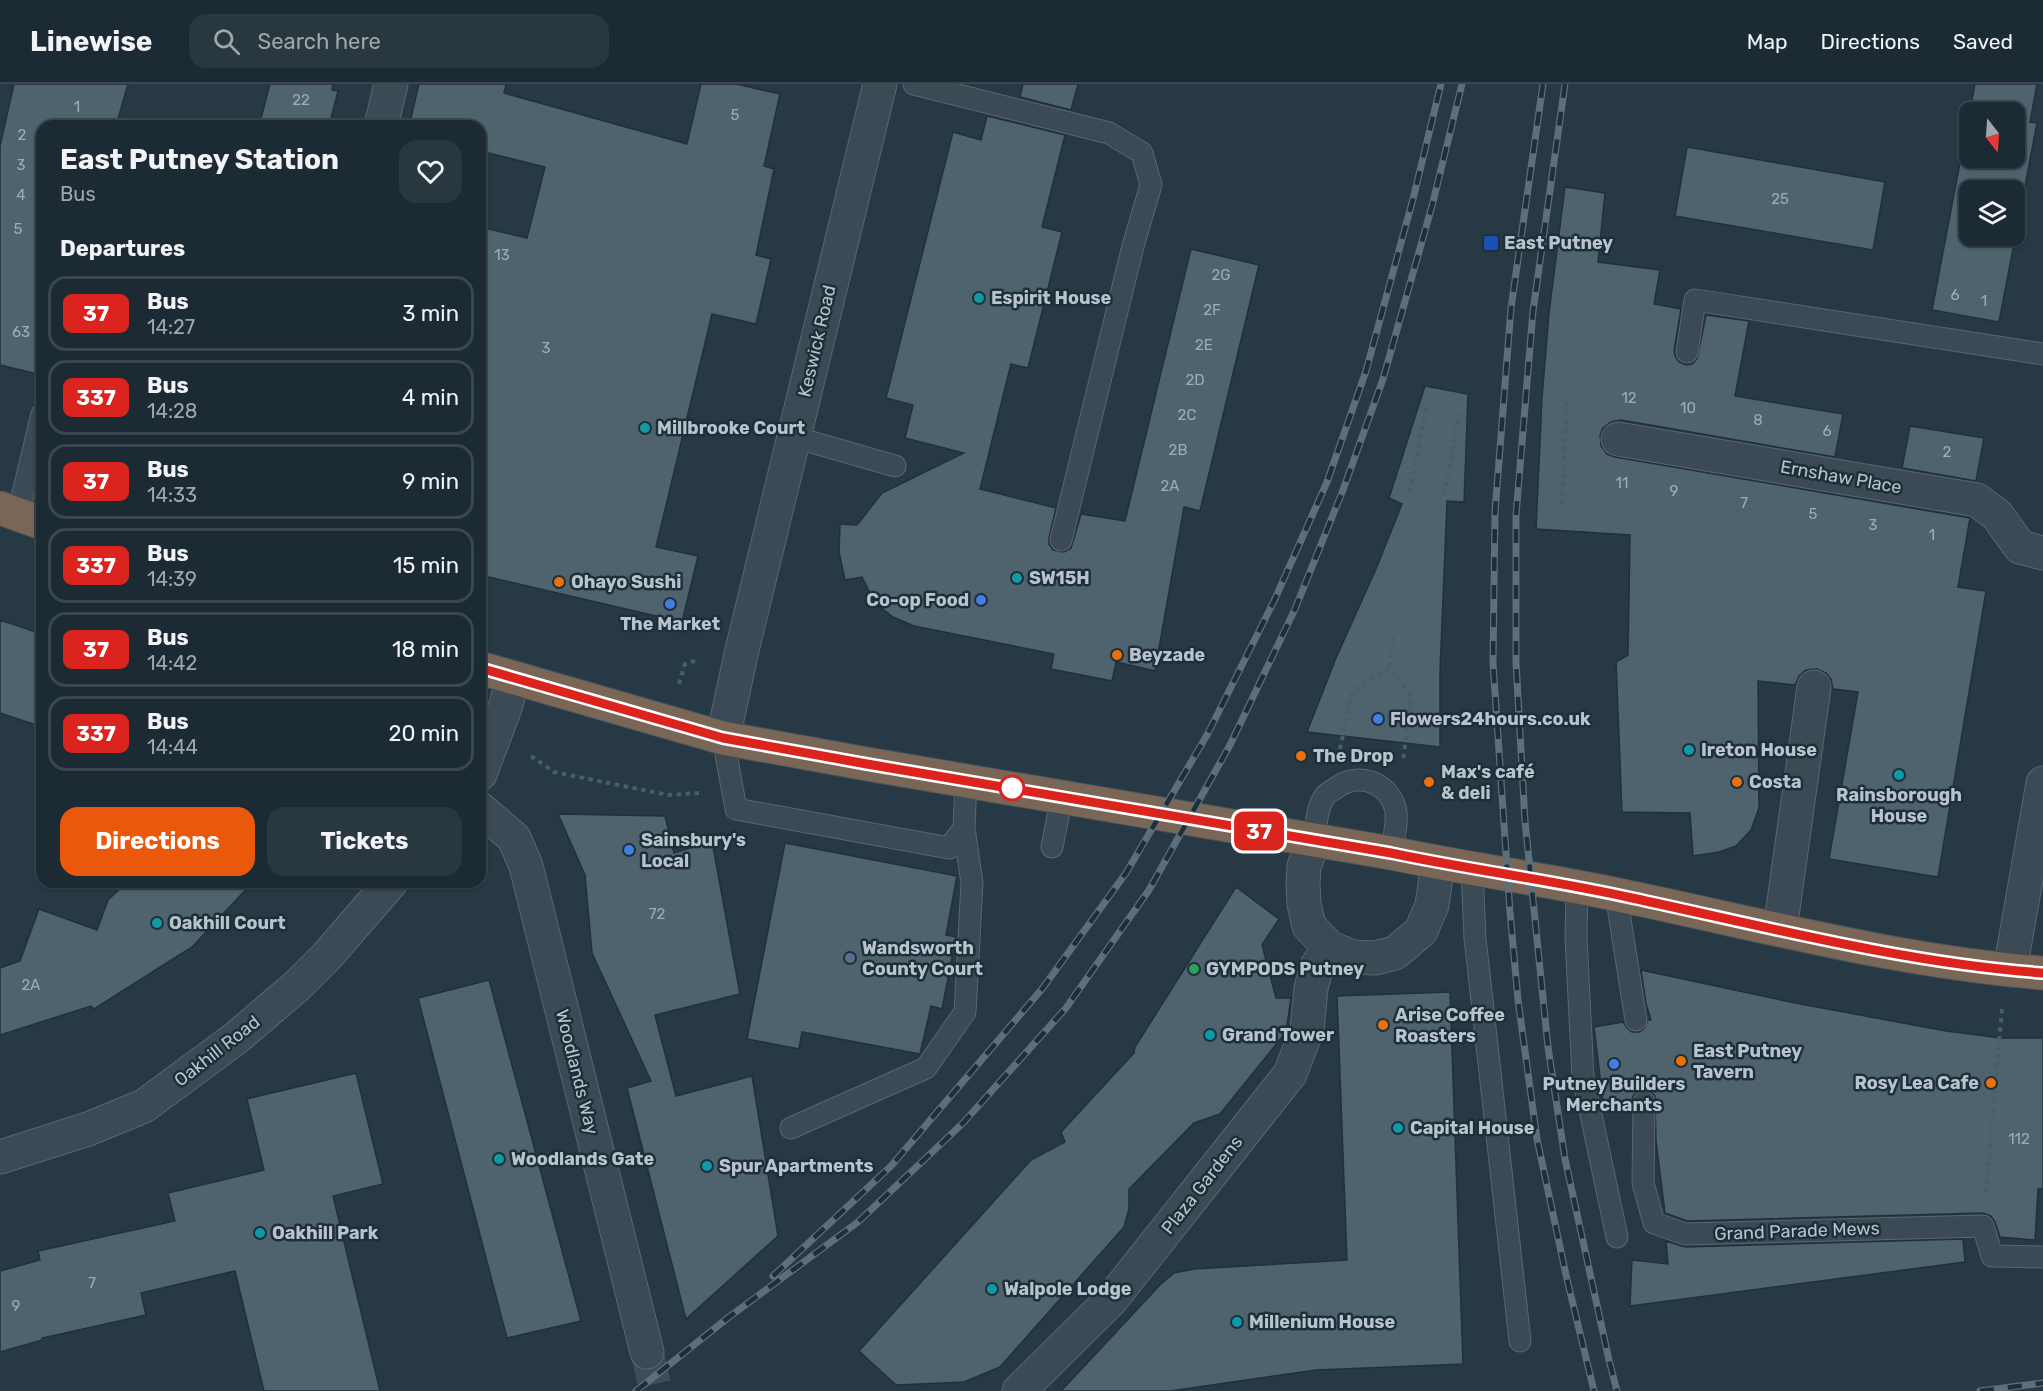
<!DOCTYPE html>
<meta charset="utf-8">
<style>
body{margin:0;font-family:Rubik,sans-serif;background:#29373f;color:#f1f3f6;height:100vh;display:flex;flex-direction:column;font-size:22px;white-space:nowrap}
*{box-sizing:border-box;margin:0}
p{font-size:20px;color:#a0a7ac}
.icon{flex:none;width:33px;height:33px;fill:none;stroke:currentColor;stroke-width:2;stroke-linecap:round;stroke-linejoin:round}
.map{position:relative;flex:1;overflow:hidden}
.details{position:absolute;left:36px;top:36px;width:450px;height:768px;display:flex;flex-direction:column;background:#1c2b33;border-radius:18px;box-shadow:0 2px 4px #0004,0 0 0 2px #3a474e}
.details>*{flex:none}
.badge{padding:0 12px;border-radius:9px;font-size:21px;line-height:39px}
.needle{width:39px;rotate:163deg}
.fabs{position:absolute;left:1959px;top:18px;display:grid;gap:12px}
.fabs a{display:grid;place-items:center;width:66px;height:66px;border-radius:12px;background:#1c2b33;box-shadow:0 2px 4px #0004,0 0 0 2px #3a474e;font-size:30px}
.map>.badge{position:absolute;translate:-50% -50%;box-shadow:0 0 0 3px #fff}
h2{padding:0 24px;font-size:22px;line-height:54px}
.round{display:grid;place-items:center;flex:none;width:63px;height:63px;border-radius:18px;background:#29373f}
.overview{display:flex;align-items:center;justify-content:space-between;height:102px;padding:0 24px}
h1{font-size:28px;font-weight:700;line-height:45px}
.cta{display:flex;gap:12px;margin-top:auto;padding:12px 24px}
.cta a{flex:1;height:69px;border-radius:18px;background:#ea580c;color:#fff;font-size:24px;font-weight:700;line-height:69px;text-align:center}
.cta a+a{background:#29373f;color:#f1f3f6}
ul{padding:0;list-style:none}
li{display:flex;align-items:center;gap:18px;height:75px;margin:0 12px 9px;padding:0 12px;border:3px solid #3a474e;border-radius:18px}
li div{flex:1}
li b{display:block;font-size:22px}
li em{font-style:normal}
li .badge{min-width:66px;font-weight:700;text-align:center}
header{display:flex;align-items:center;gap:36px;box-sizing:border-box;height:84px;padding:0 30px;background:#1c2b33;border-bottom:2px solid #3a474e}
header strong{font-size:28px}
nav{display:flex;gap:33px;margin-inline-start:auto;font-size:21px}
.search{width:420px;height:54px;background:#29373f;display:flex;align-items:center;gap:15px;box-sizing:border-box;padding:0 21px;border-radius:18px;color:#a0a7ac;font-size:22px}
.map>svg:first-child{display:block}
.building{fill:#4f636f;stroke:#21313b;stroke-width:1.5;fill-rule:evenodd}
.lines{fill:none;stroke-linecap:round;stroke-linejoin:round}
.street-tunnel{stroke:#3c4e59;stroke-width:33;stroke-dasharray:33 16;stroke-linecap:butt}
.lane-casing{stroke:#596771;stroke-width:23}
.street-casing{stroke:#596771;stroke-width:35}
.highway-casing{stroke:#45545e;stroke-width:35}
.path{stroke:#47615f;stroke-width:4;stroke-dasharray:4.5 4.5;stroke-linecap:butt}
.lane{stroke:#3b4a54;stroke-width:21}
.street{stroke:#3b4a54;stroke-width:33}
.highway{stroke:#7a6657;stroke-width:33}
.rail-casing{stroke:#5d6f7b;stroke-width:7}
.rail{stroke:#1f2f39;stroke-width:4.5;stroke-dasharray:14;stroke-linecap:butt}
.line-casing{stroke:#fff;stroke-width:14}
.line{stroke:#dc241f;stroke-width:9}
.transit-dot{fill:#1a4fb4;stroke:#1f2f39;stroke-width:2}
.culture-dot{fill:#0f9aa8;stroke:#1f2f39;stroke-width:2}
.food-dot{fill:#e8710a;stroke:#1f2f39;stroke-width:2}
.shop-dot{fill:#3f7fe0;stroke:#1f2f39;stroke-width:2}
.stop-dot{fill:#fff;stroke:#dc241f;stroke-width:3}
.service-dot{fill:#5c6f8a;stroke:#1f2f39;stroke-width:2}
.leisure-dot{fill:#2e9e5b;stroke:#1f2f39;stroke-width:2}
.labels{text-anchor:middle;stroke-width:5;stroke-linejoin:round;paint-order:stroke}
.number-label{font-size:15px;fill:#9eacb6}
.poi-label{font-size:18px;font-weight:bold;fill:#b8c4cd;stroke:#1f2f39;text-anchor:start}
.street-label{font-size:18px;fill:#b8c4cd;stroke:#1f2f39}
</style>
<header>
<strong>Linewise</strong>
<div class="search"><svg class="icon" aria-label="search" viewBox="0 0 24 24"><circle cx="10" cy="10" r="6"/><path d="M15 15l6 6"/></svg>Search here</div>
<nav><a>Map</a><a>Directions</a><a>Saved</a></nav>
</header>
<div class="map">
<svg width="2043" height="1307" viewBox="0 0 2043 1307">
<rect width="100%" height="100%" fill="#263944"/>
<path class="building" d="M14,0H128L116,42H42V291L0,281V62Z
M270,0H333L332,6L338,7L329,42H259Z
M419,0H506L504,9L687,60L701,0H736L780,10L764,82L774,85L756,171L771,175L756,240L712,230L656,463L698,472L682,538L480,491V143L527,154L545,83L480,67V42H409Z
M1023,0H1078L1071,26L1020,13Z
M1975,0H2037L2030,38L2037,39L1999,238L1932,226ZM1970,28H2014V74H1970ZM1970,106H2014V152H1970Z
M987,32L1065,51L1042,143L1062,148L1028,284L1011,280L980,405L1056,424L1049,454V460L1053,466L1064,468L1071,464L1081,430L1125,437L1191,165L1259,181L1200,427L1184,423L1155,587L1116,578L1112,597L1051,585L1054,570L914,542L893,533L875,519L862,493L845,496L839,468L840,440L857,441L882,409L964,369L905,354L913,321L886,314L953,48L981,56Z
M1687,63L1885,98L1873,166L1675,132Z
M1565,103L1605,109L1598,178L1660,186L1654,220L1681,225L1674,266L1675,272L1679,278L1686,281L1692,280L1697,275L1706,231L1749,237L1735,312L1843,330L1835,373L1621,336L1611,338L1603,344L1600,351L1601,362L1607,370L1615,373L1970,434L1958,503L1986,507L1938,793L1829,775L1858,608L1833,605L1831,595L1826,589L1817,585L1806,586L1799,592L1795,601L1758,597L1759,724L1751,746L1736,762L1719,768L1693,772L1690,729L1622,728L1616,578L1628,571L1630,451L1536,445L1542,314L1549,229Z
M1425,302L1468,310L1464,418L1447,417L1440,588V663L1307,648L1336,574L1376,485L1402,420L1389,414Z
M1910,342L1984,354L1976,397L1902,384Z
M0,536L42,550V643L0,629Z
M558,730L665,732L674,769L712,757L740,910L655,931L676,1012L752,992L778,1152L686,1235L627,1004L651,997L592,869L585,791Z
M785,759L957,792L946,851L956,853L942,925L931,922L920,970L802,948L799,965L747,955Z
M127,798H253L192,863L94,925L91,922L0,951V884L20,877L39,825L97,846L108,816Z
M1236,803L1279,835L1262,861L1276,914H1291L1286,948L1220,1030L1194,1039L1129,1105V1125L1124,1143L1000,1283L964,1298L896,1301L859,1267L1031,1076L1065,1058L1061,1048L1134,969L1135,963Z
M1641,886L1790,918L1946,947L2001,954H2043V1105H2038L2035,1156L2000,1153L1995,1138L1991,1132L1983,1129L1687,1137L1665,1129L1656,1057L1655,1012L1650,1007H1638L1633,1012L1631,1021L1604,1026L1594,943L1623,938L1627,944L1632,948H1639L1644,945L1648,936H1651L1646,920Z
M489,896L581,1237L507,1254L418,914Z
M1450,908L1463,1280L1316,1286L1170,1307H1061L1160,1201L1174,1189L1194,1185L1347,1176L1337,912Z
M356,989L383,1100L333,1112L380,1307H264L235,1187L141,1209L146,1231L42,1254V1256L0,1268V1187L40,1176L38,1167L175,1137L168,1109L264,1086L247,1015Z
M1963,1155L1965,1178L1630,1222L1632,1176L1668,1180L1666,1157L1685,1163Z"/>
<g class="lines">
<path class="street-tunnel" d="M647,1268L656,1307"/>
<g class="lane-casing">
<path id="lane" d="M914,0L1109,49L1142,69L1151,101L1133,162L1061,456
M1687,268L1695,216L2043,270
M794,353L895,382
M18,430L42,330
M723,654L736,725L949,764L964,744L966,697
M1314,757C1316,744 1316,724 1325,712C1327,709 1333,706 1336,704C1357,688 1387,697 1395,723C1399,736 1393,756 1391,769
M1052,763L1062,712
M1472,786L1475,854L1520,1257
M1577,804L1576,854L1583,993L1617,1153
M1616,810L1636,936
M1644,1018L1643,1099L1654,1139L1685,1150L1983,1142L1992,1172L2043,1173
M791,1044L926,984L965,928L972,799L964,744"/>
</g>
<g class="street-casing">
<path id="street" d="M381,42L391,0
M1618,355L1977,416L1997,431L2020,463L2043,469
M723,654L742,566L880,0
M480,690L505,624L513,594
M480,725L514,754L526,782L647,1268
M1314,757L1304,782L1303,799L1304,820L1309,842L1329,863L1352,873L1375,874L1395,869L1421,847L1432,821L1438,779
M1780,846L1814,603
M2010,886L2043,699
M0,1073L88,1045L144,1022L236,954L298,901L327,872L391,798
M1019,1307L1111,1216L1290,990L1307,946L1311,904L1317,882L1329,863"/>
</g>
<g class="highway-casing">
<path id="highway" d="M0,424L42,439
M480,584L723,654L867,680L1391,769C1467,785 1543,795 1619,811C1759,840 1899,878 2043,889"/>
</g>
<path class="path" d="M1410,408L1426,324
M1444,411L1459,329
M1562,421L1567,315
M1390,583L1393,552
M679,600L685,580L698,576
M1340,665L1352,607L1390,583L1411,613L1403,677
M531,672L554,688L668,711L699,709
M1986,1109L2002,925"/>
<use href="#lane" class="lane"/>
<use href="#street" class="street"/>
<use href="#highway" class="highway"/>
<g class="rail-casing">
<path id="rail" d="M1543,0L1511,224L1495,428L1493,579L1510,828L1518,916L1537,1055L1566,1191L1594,1307
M1565,0L1533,227L1516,431V578L1525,737L1548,963L1565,1075L1609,1276L1617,1307
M773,1192L891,1082L1042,905L1126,789L1207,651L1274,517L1327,398L1366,287L1413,115L1441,0
M636,1307L729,1233L858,1138L963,1039L1066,924L1149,806L1230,661L1295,525L1343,406L1383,295L1432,122L1462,0
M1980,1307L2043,1299"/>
</g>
<use href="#rail" class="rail"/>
</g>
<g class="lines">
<g class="line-casing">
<path id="line" d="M480,584L723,654L867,680L1391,769C1471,786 1552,796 1632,814C1768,843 1904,879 2043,889"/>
</g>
<use href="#line" class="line"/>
</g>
<rect class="transit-dot" x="1483" y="151" width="16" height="16" rx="3"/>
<g class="culture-dot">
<circle cx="979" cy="214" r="6"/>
<circle cx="645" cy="344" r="6"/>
<circle cx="1017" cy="494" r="6"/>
<circle cx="1689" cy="666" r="6"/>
<circle cx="1899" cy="691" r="6"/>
<circle cx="157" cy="839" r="6"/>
<circle cx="1210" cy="951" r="6"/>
<circle cx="1398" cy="1044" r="6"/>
<circle cx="499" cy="1075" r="6"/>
<circle cx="707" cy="1082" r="6"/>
<circle cx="260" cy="1149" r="6"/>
<circle cx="992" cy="1205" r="6"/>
<circle cx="1237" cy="1238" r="6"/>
</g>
<g class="food-dot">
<circle cx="559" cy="498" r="6"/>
<circle cx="1117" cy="571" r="6"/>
<circle cx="1301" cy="672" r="6"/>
<circle cx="1429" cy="698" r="6"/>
<circle cx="1737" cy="698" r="6"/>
<circle cx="1383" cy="941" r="6"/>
<circle cx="1681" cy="977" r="6"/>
<circle cx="1991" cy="999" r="6"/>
</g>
<g class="shop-dot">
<circle cx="981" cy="516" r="6"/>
<circle cx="670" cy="520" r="6"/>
<circle cx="1378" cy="635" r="6"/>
<circle cx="629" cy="766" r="6"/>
<circle cx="1614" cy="980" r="6"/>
</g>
<circle class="stop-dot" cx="1012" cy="704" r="12"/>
<circle class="service-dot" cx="850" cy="874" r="6"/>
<circle class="leisure-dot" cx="1194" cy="885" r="6"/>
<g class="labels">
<g class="number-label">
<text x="301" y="21">22</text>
<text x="77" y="28">1</text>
<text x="735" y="36">5</text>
<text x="22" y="56">2</text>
<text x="21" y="86">3</text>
<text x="21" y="116">4</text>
<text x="1780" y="120">25</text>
<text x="18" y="150">5</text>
<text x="502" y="176">13</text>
<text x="1221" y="196">2G</text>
<text x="1955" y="216">6</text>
<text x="1984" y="222">1</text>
<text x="1212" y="231">2F</text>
<text x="21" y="253">63</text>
<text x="1204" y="266">2E</text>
<text x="546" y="269">3</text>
<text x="1195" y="301">2D</text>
<text x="1629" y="319">12</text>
<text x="1688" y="329">10</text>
<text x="1187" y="336">2C</text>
<text x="1758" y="341">8</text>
<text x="1827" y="352">6</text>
<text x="1178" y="371">2B</text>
<text x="1947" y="373">2</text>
<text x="1622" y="404">11</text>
<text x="1170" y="407">2A</text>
<text x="1674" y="412">9</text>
<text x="1744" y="424">7</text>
<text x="1813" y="435">5</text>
<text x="1873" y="446">3</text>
<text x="1932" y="456">1</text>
<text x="657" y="835">72</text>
<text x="31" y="906">2A</text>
<text x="2019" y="1060">112</text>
<text x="92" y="1204">7</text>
<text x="16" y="1227">9</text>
</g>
<g class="poi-label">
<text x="1504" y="165">East Putney</text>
<text x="991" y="220">Espirit House</text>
<text x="657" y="350">Millbrooke Court</text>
<text x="1029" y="500">SW15H</text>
<text x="571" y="504">Ohayo Sushi</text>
<text x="969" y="522" text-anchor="end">Co-op Food</text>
<text x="670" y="546" text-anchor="middle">The Market</text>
<text x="1129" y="577">Beyzade</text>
<text x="1390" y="641">Flowers24hours.co.uk</text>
<text x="1701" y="672">Ireton House</text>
<text x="1313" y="678">The Drop</text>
<text x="1441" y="694">Max's café<tspan x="1441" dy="21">&amp; deli</tspan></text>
<text x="1749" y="704">Costa</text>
<text x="1899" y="717" text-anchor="middle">Rainsborough<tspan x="1899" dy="21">House</tspan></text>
<text x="641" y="762">Sainsbury's<tspan x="641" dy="21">Local</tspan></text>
<text x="169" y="845">Oakhill Court</text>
<text x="862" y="870">Wandsworth<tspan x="862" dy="21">County Court</tspan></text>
<text x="1206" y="891">GYMPODS Putney</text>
<text x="1395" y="937">Arise Coffee<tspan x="1395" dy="21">Roasters</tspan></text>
<text x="1222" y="957">Grand Tower</text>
<text x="1693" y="973">East Putney<tspan x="1693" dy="21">Tavern</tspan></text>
<text x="1979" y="1005" text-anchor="end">Rosy Lea Cafe</text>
<text x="1614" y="1006" text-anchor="middle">Putney Builders<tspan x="1614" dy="21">Merchants</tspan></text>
<text x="1410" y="1050">Capital House</text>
<text x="511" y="1081">Woodlands Gate</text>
<text x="719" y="1088">Spur Apartments</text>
<text x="272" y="1155">Oakhill Park</text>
<text x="1004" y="1211">Walpole Lodge</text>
<text x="1249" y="1244">Millenium House</text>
</g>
<g class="street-label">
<text transform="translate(817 257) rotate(-77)" y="6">Keswick Road</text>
<text transform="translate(1841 393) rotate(10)" y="6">Ernshaw Place</text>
<text transform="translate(217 967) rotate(-38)" y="6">Oakhill Road</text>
<text transform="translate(577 988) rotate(76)" y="6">Woodlands Way</text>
<text transform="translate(1202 1101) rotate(-52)" y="6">Plaza Gardens</text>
<text transform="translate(1797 1147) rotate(-2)" y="6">Grand Parade Mews</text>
</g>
</g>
</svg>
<div class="fabs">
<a><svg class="needle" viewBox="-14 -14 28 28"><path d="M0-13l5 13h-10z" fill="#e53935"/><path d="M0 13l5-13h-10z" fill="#a0a7ac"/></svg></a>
<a><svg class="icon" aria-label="layers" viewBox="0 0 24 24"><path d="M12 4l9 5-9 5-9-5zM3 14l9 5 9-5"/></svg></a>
</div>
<b class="badge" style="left:1259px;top:747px;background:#dc241f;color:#fff">37</b>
<section class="details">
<div class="overview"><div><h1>East Putney Station</h1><p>Bus</p></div><a class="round"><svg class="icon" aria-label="heart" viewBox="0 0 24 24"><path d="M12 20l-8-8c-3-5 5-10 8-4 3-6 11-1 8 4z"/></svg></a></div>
<h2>Departures</h2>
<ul>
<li><span class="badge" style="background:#dc241f;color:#fff">37</span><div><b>Bus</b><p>14:27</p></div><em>3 min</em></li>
<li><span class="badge" style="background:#dc241f;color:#fff">337</span><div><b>Bus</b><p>14:28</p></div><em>4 min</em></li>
<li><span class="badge" style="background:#dc241f;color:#fff">37</span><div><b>Bus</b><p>14:33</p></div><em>9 min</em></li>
<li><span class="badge" style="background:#dc241f;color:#fff">337</span><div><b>Bus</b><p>14:39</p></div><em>15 min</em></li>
<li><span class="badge" style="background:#dc241f;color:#fff">37</span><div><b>Bus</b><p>14:42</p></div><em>18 min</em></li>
<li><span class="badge" style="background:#dc241f;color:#fff">337</span><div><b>Bus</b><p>14:44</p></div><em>20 min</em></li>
</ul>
<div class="cta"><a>Directions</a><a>Tickets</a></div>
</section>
</div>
